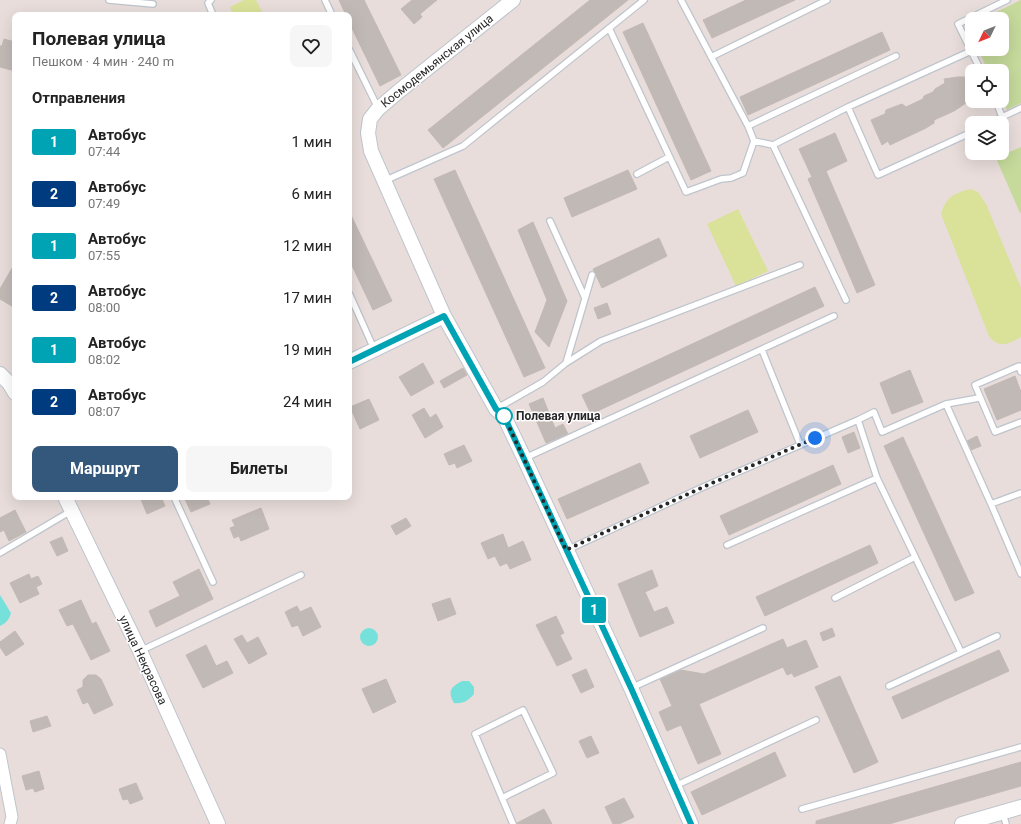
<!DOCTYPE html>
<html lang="ru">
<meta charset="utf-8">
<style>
body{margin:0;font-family:Roboto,sans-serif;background:#f6f6f6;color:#222;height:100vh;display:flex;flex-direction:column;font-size:15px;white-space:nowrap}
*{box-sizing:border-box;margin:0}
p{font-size:13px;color:#767676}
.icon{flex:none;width:22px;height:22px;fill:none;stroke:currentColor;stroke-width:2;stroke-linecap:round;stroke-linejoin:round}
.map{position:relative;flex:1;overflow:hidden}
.side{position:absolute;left:12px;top:12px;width:340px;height:488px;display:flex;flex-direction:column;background:#fff;border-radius:8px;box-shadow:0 4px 16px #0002}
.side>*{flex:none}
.badge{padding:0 8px;border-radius:3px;font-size:14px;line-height:26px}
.needle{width:26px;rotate:227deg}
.controls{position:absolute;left:965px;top:12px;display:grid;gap:8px}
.controls a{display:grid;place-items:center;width:44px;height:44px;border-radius:8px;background:#fff;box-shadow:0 4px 16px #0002;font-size:20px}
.you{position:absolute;width:20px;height:20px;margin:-10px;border:3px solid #fff;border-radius:50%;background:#1a73e8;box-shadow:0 0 0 6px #1a73e833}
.map>.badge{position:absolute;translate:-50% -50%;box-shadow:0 0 0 2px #fff}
h2{padding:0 20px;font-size:15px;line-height:36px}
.round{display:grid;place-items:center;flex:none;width:42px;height:42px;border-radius:8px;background:#f6f6f6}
.head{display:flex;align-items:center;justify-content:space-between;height:68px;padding:0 20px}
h1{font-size:19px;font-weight:700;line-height:30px}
.action{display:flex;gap:8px;margin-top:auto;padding:8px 20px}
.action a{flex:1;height:46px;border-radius:8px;background:#34587b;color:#fff;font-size:16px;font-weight:700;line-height:46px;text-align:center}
.action a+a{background:#f6f6f6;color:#222}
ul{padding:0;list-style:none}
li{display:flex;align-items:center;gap:12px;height:52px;padding:0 20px}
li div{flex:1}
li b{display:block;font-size:15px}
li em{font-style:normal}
li .badge{min-width:44px;font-weight:700;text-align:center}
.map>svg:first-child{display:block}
.green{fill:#c5da9b}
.pitch{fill:#dae198}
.water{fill:#76e1da}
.building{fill:#c1b9b6;stroke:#c3b9b4}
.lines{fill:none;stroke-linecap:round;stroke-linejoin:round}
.service-casing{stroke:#bec5cd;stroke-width:8}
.minor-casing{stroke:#bec5cd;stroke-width:13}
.tertiary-casing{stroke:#bec5cd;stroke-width:16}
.service{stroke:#fff;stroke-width:5.5}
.minor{stroke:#fff;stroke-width:11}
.tertiary{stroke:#fff;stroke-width:14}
.line-casing{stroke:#fff;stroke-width:9}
.line{stroke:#00a3b4;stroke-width:6}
.walk{stroke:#272727;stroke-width:4;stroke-dasharray:0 7.2}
.stop-dot{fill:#fff;stroke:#00a3b4;stroke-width:2}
.labels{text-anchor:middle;stroke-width:3;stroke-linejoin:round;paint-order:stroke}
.street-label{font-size:12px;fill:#272727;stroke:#fff}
.stop-label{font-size:12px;font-weight:bold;fill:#272727;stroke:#fff;text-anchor:start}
</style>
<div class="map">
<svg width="1021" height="824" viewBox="0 0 1021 824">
<rect width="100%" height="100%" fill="#e8ddda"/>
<path class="green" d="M1021,0V103L1007,110L1002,99V71H988L978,49H1002V19H982Z
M1021,147V212L1020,213L996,158Z"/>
<path class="pitch" d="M244,0H256L264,15H233L230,7Z
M971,189L978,192L986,204L1021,288V337C1009,344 999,349 989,336L941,214C946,197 954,193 971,189Z
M738,209L768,271L736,286L707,224Z"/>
<path class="water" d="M0,595L11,613C9,620 6,623 0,626Z
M360 637a9 9 0 1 1 18 0a9 9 0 1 1-18 0Z
M462,681H469L474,687V694C468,701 463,704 454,703C447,691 451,687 462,681Z"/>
<path class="building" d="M339,0H364L401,75L380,86L349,22V15H346Z
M412,0H437L420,14L422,17L414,24L401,9Z
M590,0H628L443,148L428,130Z
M746,0H795L712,38L703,20Z
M643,23L711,171L691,180L623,32Z
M882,32L890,50L748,115L740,97Z
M4,39L15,42V71L0,67V46H2Z
M958,77H964L972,81V95L970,96L969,101L954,111L934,120V123L926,128L890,145L888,141L882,145L871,120L885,114L886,110L902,104L906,107L923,99L924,96L933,92L935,89L945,83L944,79Z
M835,133L847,161L826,171L875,285L857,293L808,179L812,177L799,149Z
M455,170L545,368L524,377L434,179Z
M628,170L637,189L572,217L564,198Z
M349,211L392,301L373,310L349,259Z
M533,222L567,301L549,347L535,332L547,300L518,230Z
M659,238L667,256L602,288L593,269Z
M15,263V308L0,299V289Z
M815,287L824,306L591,414L582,395Z
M607,303L611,314L598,319L594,308Z
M423,363L434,383L411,396L399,377Z
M463,368L467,375L444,388L440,381Z
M910,370L923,402L892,414L880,383Z
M1015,376L1021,392V410L997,420L984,389Z
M543,398L555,428L563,424L568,434L546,443L529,404Z
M369,399L379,420L360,429L350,407Z
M424,408L430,418L436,414L443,427L425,438L412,415Z
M748,410L758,432L700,458L690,436Z
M854,432L860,448L848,453L842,437Z
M977,436L981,446L971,450L967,441Z
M903,437L974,593L955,601L884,446Z
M464,445L472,461L457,468L455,463L449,465L444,454Z
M640,463L649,483L567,519L558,499Z
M833,465L841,484L729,535L720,516Z
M140,497H161L165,506L147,514Z
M184,497H207L210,504L191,512Z
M261,508L269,529L241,541L239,536L234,538L230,528L235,526L232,520Z
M15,510L26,532L9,541L4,530L0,532V518Z
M406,518L411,526L396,535L391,526Z
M503,534L508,548L523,541L531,560L510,569L507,563L500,566L495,556L488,559L481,543Z
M62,537L68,551L57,556L50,542Z
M870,545L878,563L765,616L756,597Z
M199,569L213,599L156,627L149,611L180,596L173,582Z
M652,570L658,586L645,592L654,612L667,607L674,623L640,637L618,584Z
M29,574L31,579L38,576L42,584L36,587L39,594L20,603L10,583Z
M450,598L456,614L438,621L432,604Z
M81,600L92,624L96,622L110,651L91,660L73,624L67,626L59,610Z
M297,606L300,612L311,607L321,627L303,636L298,625L292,627L285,612Z
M556,616L564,633L560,635L572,659L557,666L536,625Z
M832,628L835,636L823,641L820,633Z
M15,631L24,644L6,656L0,647V642Z
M242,635L247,643L258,637L267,654L249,664L234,639Z
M783,639L787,648L806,640L818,667L794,677L792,673L787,675L783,667L699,704L721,754L698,764L681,725L667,731L659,712L672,706L660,679L681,670L704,674Z
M206,645L216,666L227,661L233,673L203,688L186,655Z
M999,650L1009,671L902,719L892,697Z
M586,669L594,687L581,693L572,675Z
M88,675H96L101,679L113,705L94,714L88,702L83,704L77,690L83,687V680Z
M840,676L878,762L854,773L815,687Z
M386,679L396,702L373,713L362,689Z
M47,716L51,726L33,732L30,721Z
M591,736L599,753L587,758L579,741Z
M775,752L786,776L702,815L691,792Z
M1021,762V786L889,824H816V821Z
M39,771L44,789L35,792L33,788L26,790L22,776Z
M136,783L143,799L130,804L128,799L123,800L119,789Z
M624,798L634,817L619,824H613L605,807Z
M544,809L552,824H517V823Z"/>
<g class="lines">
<g class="service-casing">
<path id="service" d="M109,0L153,4
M211,0L208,3L213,15
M325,0L332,15
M609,28L686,192L721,179L731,178L743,173L754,141L748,126L681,0
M349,49L378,108
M711,57L827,0
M981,71L958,24L1007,0
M848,107L878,175L972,132
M1002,117L1021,108
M990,123L1002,117L996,101
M748,126L896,56
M754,141L773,145L848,107L971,51
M773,145L846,300
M637,174L669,157
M384,181L463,146L644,0
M550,221L585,298
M349,293L374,349
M762,350L800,444
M566,363L601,341L800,265
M1021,372L1019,366L975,385L995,432L1021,422
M946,404L979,398
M496,409L543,382L566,363L592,275
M858,420L874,412L882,432L946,404L991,504L1021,493
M525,458L834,316
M174,497L213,582
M991,504L1021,574
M727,545L877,478
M567,550L701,488L858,420L877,478L961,652
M0,553L71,511
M835,598L915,557
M140,651L301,575
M889,686L997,636
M631,688L763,628
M675,786L816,720
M502,798L553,773L523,710L475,734L513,824
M802,809L1021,747
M1003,813L1006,824"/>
</g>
<g class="minor-casing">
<path id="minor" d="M0,754L12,817L10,824"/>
</g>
<g class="tertiary-casing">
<path id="tertiary" d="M513,0L399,91L378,109L370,119L368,133L371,151L444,316L496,409L504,416L524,458L631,688L691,824
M349,362L444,316
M0,374L9,383L15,393
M65,497L140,651L218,824
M962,824L1021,807"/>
</g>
<use href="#service" class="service"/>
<use href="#minor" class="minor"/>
<use href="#tertiary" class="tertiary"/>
</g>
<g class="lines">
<g class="line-casing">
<path id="line" d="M349,362L444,316L496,409L504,416L631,688L691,824"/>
</g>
<use href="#line" class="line"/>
<path class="walk" d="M504,416L566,550L701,488L815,438"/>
</g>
<circle class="stop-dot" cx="504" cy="416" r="8"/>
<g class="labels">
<g class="street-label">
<text transform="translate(437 61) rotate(-39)" y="4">Космодемьянская улица</text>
<text transform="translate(143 660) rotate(65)" y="4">улица Некрасова</text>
</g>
<g class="stop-label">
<text x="516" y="420">Полевая улица</text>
</g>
</g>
</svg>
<div class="controls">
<a><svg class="needle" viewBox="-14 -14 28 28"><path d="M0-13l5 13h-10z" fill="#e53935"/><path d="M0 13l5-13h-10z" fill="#767676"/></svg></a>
<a><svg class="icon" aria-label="locate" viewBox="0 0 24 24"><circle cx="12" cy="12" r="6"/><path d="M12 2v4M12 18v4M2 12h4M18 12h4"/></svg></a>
<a><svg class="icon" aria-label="layers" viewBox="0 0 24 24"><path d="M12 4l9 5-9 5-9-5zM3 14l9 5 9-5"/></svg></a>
</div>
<div class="you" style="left:815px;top:438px"></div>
<b class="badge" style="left:594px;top:610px;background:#00a3b4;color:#fff">1</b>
<section class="side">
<div class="head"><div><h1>Полевая улица</h1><p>Пешком · 4 мин · 240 m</p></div><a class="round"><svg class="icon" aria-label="heart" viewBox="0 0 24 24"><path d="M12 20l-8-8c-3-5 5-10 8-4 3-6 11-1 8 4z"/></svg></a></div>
<h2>Отправления</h2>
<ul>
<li><span class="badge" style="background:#00a3b4;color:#fff">1</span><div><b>Автобус</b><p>07:44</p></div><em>1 мин</em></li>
<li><span class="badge" style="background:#003b80;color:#fff">2</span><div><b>Автобус</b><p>07:49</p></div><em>6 мин</em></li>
<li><span class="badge" style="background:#00a3b4;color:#fff">1</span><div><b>Автобус</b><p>07:55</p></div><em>12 мин</em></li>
<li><span class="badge" style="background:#003b80;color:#fff">2</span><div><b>Автобус</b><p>08:00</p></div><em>17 мин</em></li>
<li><span class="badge" style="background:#00a3b4;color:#fff">1</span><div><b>Автобус</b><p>08:02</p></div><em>19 мин</em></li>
<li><span class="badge" style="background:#003b80;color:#fff">2</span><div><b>Автобус</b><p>08:07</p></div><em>24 мин</em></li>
</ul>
<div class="action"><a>Маршрут</a><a>Билеты</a></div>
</section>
</div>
